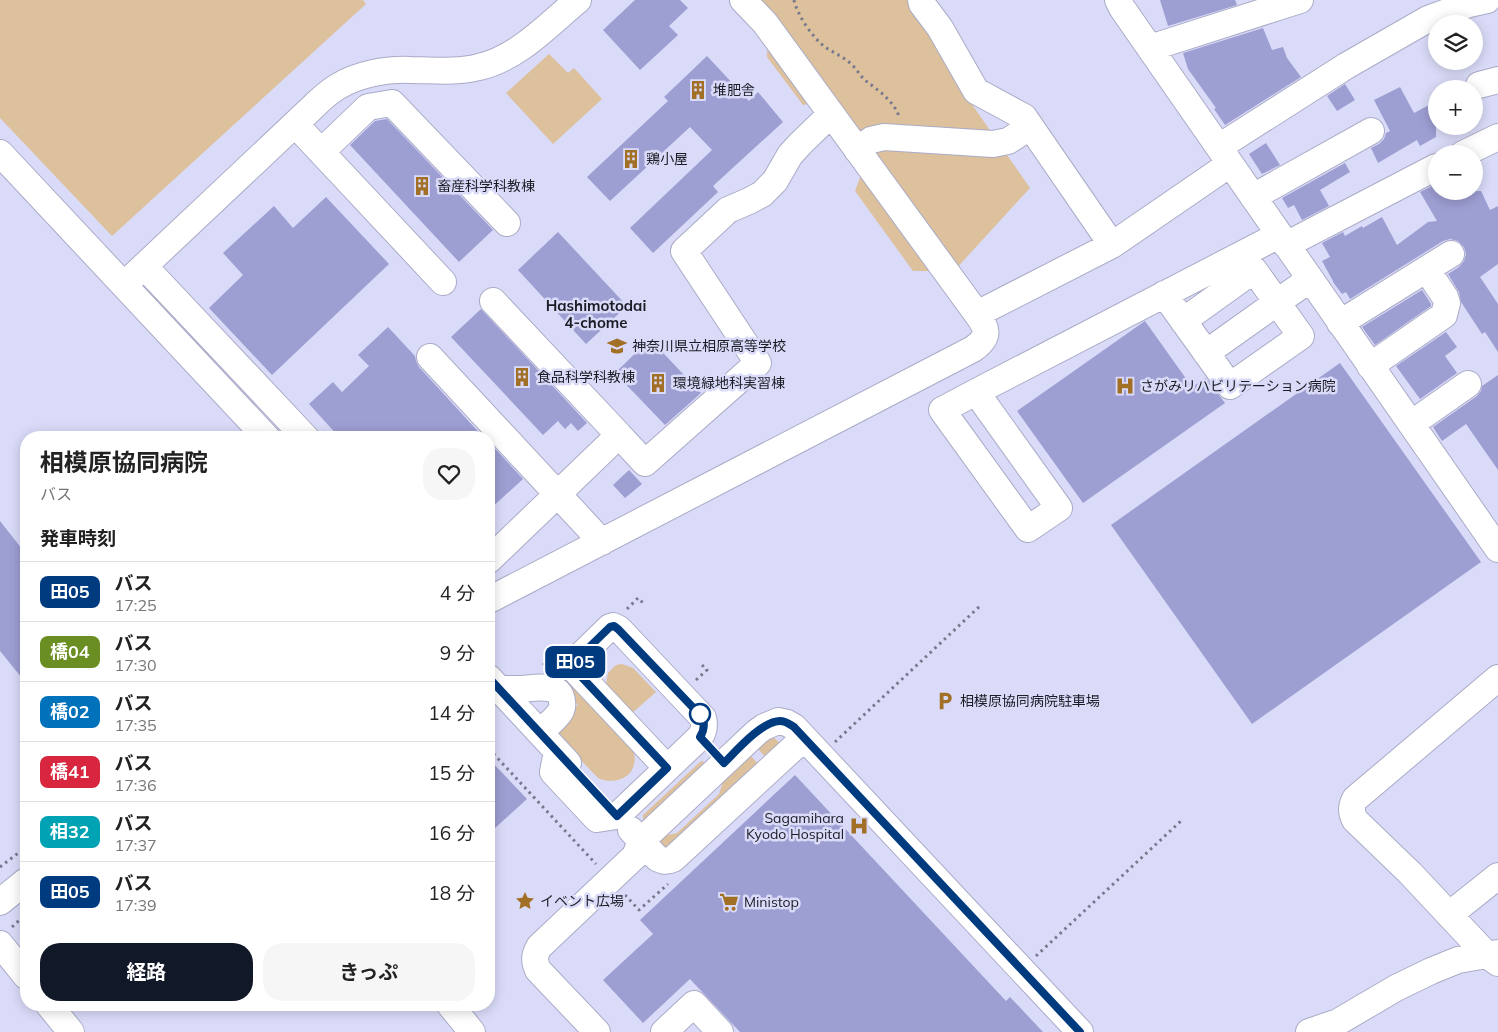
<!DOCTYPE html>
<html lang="ja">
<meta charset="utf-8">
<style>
body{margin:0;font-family:Mulish,"Noto Sans JP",sans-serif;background:#f6f6f6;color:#222;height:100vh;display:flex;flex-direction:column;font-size:19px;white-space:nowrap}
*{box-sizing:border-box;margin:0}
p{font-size:16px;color:#767676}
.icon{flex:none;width:28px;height:28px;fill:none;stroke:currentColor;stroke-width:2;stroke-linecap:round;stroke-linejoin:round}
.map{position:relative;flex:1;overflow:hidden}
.drawer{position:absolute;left:20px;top:431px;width:475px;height:580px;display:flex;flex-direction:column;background:#fff;border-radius:20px;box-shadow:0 2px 12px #0003}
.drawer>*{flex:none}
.badge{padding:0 10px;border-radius:8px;font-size:18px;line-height:32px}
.fabs{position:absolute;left:1428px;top:15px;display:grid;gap:10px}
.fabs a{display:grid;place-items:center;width:55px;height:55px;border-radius:50%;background:#fff;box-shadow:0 2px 12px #0003;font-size:25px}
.map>.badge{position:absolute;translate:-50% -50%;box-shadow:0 0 0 2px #fff}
h2{padding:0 20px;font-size:19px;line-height:45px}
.round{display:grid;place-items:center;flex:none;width:52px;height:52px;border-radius:20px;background:#f6f6f6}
.headline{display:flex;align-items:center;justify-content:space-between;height:85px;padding:0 20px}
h1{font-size:24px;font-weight:700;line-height:38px}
.button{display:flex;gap:10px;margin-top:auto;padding:10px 20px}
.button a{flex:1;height:58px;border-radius:20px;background:#111827;color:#fff;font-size:20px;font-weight:700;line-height:58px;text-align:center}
.button a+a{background:#f6f6f6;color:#222}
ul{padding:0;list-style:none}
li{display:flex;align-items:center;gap:15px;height:60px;padding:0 20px;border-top:1px solid #e0e0e0}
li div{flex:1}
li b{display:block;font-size:19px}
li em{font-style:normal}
li .badge{min-width:55px;font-weight:700;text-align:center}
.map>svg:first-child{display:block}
.green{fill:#ddc09c}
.building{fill:#9d9ed2}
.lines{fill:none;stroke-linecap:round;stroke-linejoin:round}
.minor-casing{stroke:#aaabc7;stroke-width:28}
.path{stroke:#78798d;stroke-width:3;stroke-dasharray:2.5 4;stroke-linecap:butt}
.minor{stroke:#fff;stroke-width:26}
.line-casing{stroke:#fff;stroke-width:11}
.line{stroke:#003b80;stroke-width:8}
.stop-dot{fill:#fff;stroke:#003b80;stroke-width:2.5}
.labels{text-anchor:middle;stroke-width:5;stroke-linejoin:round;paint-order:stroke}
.poi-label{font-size:14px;fill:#1b1c26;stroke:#dadbf8;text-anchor:start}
.neighbourhood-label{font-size:15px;font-weight:bold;fill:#1b1c26;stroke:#dadbf8}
</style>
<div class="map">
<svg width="1498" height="1032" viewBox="0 0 1498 1032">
<rect width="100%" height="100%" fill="#dadbf8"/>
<path class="green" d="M0,0H363L366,4L112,236L0,118Z
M758,0H915L969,100L1030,188L954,271H913L855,191L869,154L829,100L803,105L767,57L769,14Z
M549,54L568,73L574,68L602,99L553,144L506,93Z
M555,659L626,735C628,740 632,745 633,750C641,774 618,787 598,778L552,730L578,705L544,670Z
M622,664L633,668L656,692L631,714L606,684L608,673L616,665Z
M772,736L781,744L769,761L757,748Z
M750,755L762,768L669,854L658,840L662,836L677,833L719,794L724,779Z
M703,761L705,764L644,821L643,820V815L700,762Z"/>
<path class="building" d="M635,0H680L688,8L669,26L678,35L640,70L603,30Z
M1160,0H1235L1237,5L1168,26Z
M1263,28L1272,50L1283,47L1287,58L1301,77L1225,125L1214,109L1216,108L1188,69L1183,53Z
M707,56L749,101L758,92L783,122L713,186L718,192L653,253L630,228L712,150L690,127L610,201L587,177L668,101L664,97Z
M1345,84L1355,100L1337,111L1327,96Z
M1400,87L1414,113L1431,104L1436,114V137L1420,146L1417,140L1378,163L1371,148L1379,144L1384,139L1386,133L1390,131L1374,100Z
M387,119L493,230L459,262L350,145L375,121Z
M1266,143L1280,165L1262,174L1249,154Z
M1345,163L1350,172L1320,190L1329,206L1302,220L1294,205L1288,208L1282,198Z
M1436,184V191H1481L1490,210L1498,206V264L1480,277L1498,304V352L1485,332L1482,334L1461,302L1459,292L1448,274L1459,267L1464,261L1466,254L1464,247L1458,241L1450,239L1443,241L1350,299L1346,292L1342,294L1333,282V281L1322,261L1330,257L1322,243L1343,232L1345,236L1362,226L1363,228L1382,217L1397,245L1428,222L1437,221L1420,192Z
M326,197L389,264L272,375L209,308L243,275L223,253L274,206L293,228Z
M558,232L627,306L586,344L518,270Z
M1422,290L1431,304V306L1375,345L1362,327Z
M481,309L587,423L578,431L571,423L565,429L558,421L543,435L451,337Z
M1145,321L1192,387L1206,378L1225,403L1083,503L1017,411Z
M388,327L415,356L416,361L419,367L484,438H340L309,404L333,382L342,392L369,366L358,355Z
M1446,332L1457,347L1445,356L1457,373L1420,399L1396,366Z
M650,339L701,393L665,425L615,373Z
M1340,363L1481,562L1252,724L1111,525Z
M1498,375V470L1466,424L1442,441L1433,427L1477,396L1481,391L1482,386Z
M489,442L523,479L489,510Z
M629,470L642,484L625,498L613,485Z
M0,521L26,554V683L0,651Z
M489,759L527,799L495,828L489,821Z
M795,775L1006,1001L1010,997L1043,1032H740L690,979L643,1023L603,980L653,934L640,920Z"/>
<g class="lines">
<g class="minor-casing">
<path id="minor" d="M921,0L922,4L940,28L976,91L1024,117L1112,245
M1118,0L1122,8L1498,549
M1150,48L1300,0
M1479,85L1498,80
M295,124L443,282
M1219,147L1346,66L1428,19L1469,4L1487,0
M857,150L871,140L884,137L993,144L1008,141L1030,127
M321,152L368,107L392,103L507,223
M0,153L267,438
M1463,154L1498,137
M1253,197L1371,131
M1286,245L1436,167
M144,266L306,438
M124,285L314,106C321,99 329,92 337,87C358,74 386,69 410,70C433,70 456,73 479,67C518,58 548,25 578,0
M1164,294L1230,386L1301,336L1254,270L1183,321
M493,301L619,435
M977,314L1112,245L1230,164
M1340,323L1451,254
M1206,353L1310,279
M430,357L602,542
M1370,366L1444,315L1447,303L1445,297L1427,270
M976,392L1059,508L1028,529L942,410L976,392L1279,235
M1411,424L1468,384
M489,560L619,435L645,463L758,363L684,251L728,210L749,201L762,194L775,181L790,155L800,144L831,114
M489,600L973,349C990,337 988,329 977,314L765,23L743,0
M489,678L568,763
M1498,678L1355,799C1351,807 1351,812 1355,820L1410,873L1486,954L1498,963
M499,689C505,689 512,689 519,689C531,689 561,681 562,702C563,707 561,712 557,716C552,722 545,727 540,733
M557,751L553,772L597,819L617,816L700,737C704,731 705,726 703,718L619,629L613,626L610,627L575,661L574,666L575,670L667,768
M631,830L657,858C663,861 666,862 673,859L804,738
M0,902L26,881
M1449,915L1498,876
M0,944L26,976
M49,1005L71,1032
M450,1005L472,1032
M597,1032L538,970C534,961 534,956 539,947L635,856L641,841L757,732L764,727L778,721L787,723L794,727L1080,1032
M664,1032L694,1004L720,1032
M1309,1032L1338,1022L1396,988L1431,971L1458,960L1498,953"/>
</g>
<path class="path" d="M794,0C797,15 813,38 825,47C834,53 844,57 851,64C857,69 860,76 866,81C878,90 895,102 899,117
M627,609L638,598L645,605
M543,665L553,656
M696,680L707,670L702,665
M835,742L981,605
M489,749L596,864
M0,867L26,847
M625,895L639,910L668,884
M12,927L26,914
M1036,956L1182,820"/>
<use href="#minor" class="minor"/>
</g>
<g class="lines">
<g class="line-casing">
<path id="line" d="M489,678L617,816L667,768L575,670L574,666L575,661L610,627L614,626L618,629L703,718C705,726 704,731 700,737L724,763C736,751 762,721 780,721C786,721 789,724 794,727L1080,1032"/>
</g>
<use href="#line" class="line"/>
</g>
<defs>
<g id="building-bare" transform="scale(1.5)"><path d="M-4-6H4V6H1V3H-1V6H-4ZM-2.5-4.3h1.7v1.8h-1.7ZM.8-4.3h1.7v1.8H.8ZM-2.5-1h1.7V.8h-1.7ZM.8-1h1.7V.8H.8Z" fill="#a26f26" stroke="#dadbf8" stroke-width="2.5" paint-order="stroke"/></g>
<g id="school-bare" transform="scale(1.5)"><path d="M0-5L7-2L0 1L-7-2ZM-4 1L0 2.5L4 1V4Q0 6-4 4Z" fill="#a26f26" stroke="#dadbf8" stroke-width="2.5" paint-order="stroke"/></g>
<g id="hospital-bare" transform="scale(1.5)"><path d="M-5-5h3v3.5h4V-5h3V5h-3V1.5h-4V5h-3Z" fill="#a26f26" stroke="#dadbf8" stroke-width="2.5" paint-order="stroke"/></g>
<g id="parking-bare" transform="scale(1.5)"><path d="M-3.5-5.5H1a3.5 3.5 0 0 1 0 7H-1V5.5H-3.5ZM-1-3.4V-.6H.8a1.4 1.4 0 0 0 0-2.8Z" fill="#a26f26" stroke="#dadbf8" stroke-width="2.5" paint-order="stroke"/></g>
<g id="sight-bare" transform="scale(1.5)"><path d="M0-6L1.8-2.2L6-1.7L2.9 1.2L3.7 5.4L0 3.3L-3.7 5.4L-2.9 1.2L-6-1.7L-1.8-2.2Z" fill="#a26f26" stroke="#dadbf8" stroke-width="2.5" paint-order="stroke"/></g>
<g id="supermarket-bare" transform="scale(1.5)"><path d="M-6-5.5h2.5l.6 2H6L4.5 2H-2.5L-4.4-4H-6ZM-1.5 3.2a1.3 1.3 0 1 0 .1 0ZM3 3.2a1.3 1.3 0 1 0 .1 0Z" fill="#a26f26" stroke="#dadbf8" stroke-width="2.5" paint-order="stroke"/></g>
</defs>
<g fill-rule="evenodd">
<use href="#building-bare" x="698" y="90"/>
<use href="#building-bare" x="631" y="159"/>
<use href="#building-bare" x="422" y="186"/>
<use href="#school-bare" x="617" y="346"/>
<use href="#building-bare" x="522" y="377"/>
<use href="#building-bare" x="658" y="383"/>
<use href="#hospital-bare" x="1125" y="386"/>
<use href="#parking-bare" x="945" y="701"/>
<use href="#hospital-bare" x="859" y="826"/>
<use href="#sight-bare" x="525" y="901"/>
<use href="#supermarket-bare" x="729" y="902"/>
</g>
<circle class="stop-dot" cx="700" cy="714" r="10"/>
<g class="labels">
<g class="poi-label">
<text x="713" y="95">堆肥舎</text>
<text x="646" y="164">鶏小屋</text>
<text x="437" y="191">畜産科学科教棟</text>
<text x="632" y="351">神奈川県立相原高等学校</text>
<text x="537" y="382">食品科学科教棟</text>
<text x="673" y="388">環境緑地科実習棟</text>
<text x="1140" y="391">さがみリハビリテーション病院</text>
<text x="960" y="706">相模原協同病院駐車場</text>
<text x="844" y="823" text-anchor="end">Sagamihara<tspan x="844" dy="16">Kyodo Hospital</tspan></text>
<text x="540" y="906">イベント広場</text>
<text x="744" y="907">Ministop</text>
</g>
<g class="neighbourhood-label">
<text x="596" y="311">Hashimotodai<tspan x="596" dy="17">4-chome</tspan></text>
</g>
</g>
</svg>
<div class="fabs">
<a><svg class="icon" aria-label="layers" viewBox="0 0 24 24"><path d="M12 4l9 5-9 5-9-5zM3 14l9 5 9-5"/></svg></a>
<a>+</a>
<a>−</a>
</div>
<b class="badge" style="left:575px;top:662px;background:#003b80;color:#fff">田05</b>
<section class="drawer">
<div class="headline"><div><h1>相模原協同病院</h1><p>バス</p></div><a class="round"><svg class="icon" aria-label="heart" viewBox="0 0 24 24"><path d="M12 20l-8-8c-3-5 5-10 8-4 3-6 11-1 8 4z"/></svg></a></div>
<h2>発車時刻</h2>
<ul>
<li><span class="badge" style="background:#003b80;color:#fff">田05</span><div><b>バス</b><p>17:25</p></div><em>4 分</em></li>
<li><span class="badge" style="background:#6b8e23;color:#fff">橋04</span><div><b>バス</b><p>17:30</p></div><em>9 分</em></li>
<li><span class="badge" style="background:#0072bc;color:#fff">橋02</span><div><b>バス</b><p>17:35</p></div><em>14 分</em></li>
<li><span class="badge" style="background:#d7263d;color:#fff">橋41</span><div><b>バス</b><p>17:36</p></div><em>15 分</em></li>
<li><span class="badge" style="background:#00a3b4;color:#fff">相32</span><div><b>バス</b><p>17:37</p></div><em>16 分</em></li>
<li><span class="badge" style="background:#003b80;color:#fff">田05</span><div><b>バス</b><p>17:39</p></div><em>18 分</em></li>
</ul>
<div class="button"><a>経路</a><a>きっぷ</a></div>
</section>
</div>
